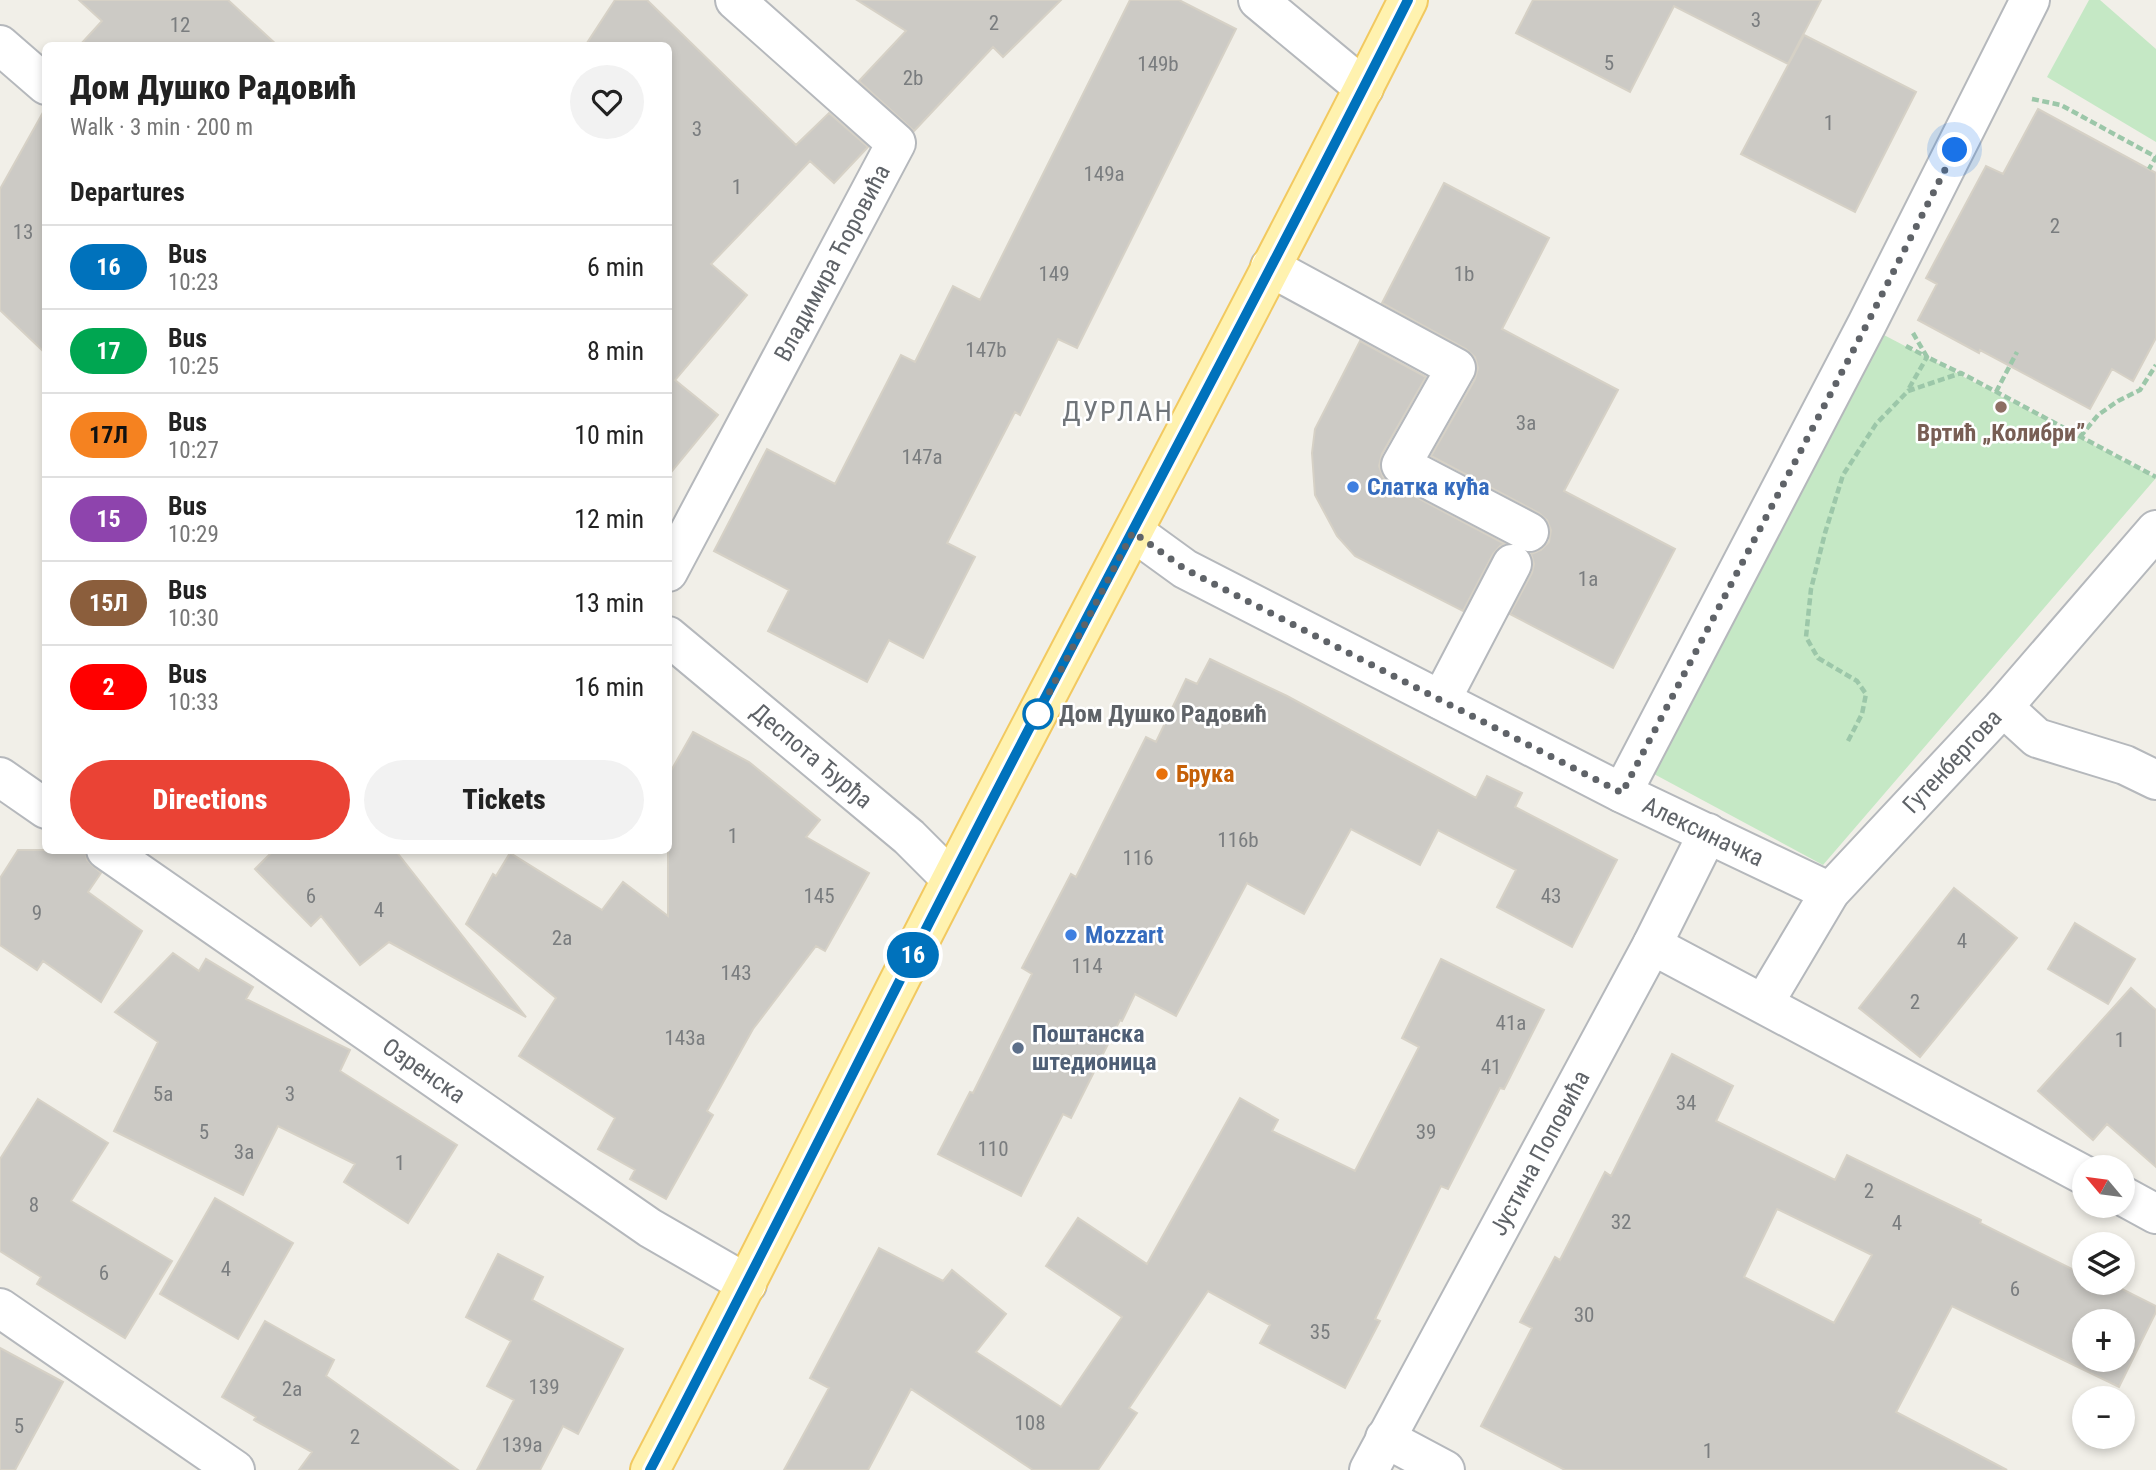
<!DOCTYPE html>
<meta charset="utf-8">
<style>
body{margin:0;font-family:"Roboto Condensed",sans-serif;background:#f2f2f2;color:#222;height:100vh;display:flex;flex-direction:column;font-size:26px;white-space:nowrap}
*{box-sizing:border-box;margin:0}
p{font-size:23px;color:#767676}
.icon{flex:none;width:38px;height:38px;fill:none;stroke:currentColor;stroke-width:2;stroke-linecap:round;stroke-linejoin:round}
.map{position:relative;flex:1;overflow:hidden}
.sheet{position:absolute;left:42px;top:42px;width:630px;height:812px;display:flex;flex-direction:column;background:#fff;border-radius:10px;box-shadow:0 4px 10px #0003}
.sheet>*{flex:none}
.badge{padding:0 14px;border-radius:23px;font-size:24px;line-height:46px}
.needle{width:46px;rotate:299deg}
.controls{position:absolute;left:2072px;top:1155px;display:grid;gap:14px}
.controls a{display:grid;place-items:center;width:63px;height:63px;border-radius:50%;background:#fff;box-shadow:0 4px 10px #0003;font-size:35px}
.you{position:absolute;width:35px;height:35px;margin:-18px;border:5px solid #fff;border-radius:50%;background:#1a73e8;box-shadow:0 0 0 10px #1a73e833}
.map>.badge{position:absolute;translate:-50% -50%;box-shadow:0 0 0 4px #fff}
h2{padding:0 28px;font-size:26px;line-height:63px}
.round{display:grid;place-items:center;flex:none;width:74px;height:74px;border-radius:37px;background:#f2f2f2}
.overview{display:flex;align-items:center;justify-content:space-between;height:119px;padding:0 28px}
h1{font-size:33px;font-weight:800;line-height:52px}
.primary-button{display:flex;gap:14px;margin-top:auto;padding:14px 28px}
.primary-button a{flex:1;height:80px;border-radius:42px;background:#ea4335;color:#fff;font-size:28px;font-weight:800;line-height:80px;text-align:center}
.primary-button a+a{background:#f2f2f2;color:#222}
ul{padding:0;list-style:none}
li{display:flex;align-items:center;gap:21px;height:84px;padding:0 28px;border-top:2px solid #e0e0e0}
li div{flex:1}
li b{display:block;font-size:26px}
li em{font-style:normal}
li .badge{min-width:77px;font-weight:700;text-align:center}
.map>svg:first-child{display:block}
.green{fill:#c5e8c5}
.building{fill:#cccac5;stroke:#d6d1c6;stroke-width:2;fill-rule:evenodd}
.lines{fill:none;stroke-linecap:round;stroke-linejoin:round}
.minor-casing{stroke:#b5b8bc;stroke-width:42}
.major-casing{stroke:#f2c960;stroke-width:42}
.path{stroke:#9cc7a9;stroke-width:4.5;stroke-dasharray:7 3.5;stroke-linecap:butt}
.minor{stroke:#fff;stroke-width:38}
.major{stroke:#fff2af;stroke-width:38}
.line-casing{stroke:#fff;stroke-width:16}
.line{stroke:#0072bc;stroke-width:10}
.walk{stroke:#5f6368;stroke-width:7;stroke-dasharray:0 12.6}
.education-dot{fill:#8d6e63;stroke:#fff;stroke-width:2.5}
.shop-dot{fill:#3f7fe0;stroke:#fff;stroke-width:2.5}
.stop-dot{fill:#fff;stroke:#0072bc;stroke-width:3.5}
.food-dot{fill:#e8710a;stroke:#fff;stroke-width:2.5}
.service-dot{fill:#5c6f8a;stroke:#fff;stroke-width:2.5}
.labels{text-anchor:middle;stroke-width:5;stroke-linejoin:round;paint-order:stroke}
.number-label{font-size:21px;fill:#7a7d7f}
.street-label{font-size:24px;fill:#5f6368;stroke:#fff}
.education-label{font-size:24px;font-weight:bold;fill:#785e54;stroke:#fff}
.shop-label{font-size:24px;font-weight:bold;fill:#366cbe;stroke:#fff;text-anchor:start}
.stop-label{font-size:24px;font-weight:bold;fill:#5f6368;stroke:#fff;text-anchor:start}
.food-label{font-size:24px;font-weight:bold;fill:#c56008;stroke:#fff;text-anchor:start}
.service-label{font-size:24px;font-weight:bold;fill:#4e5e75;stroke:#fff;text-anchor:start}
.quarter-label{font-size:28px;letter-spacing:2px;fill:#70757a;stroke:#fff}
</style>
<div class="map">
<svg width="2156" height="1470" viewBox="0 0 2156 1470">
<rect width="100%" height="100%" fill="#f1efe8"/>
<path class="green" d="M2089,0H2100L2156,49V142L2047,77Z
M1884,335L2156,478L1823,865L1654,774Z"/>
<path class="building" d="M79,0H228L278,46H79L102,21Z
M615,0H647L796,145L829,113L868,147L834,183L810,161L711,264L747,295L675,380L718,415L668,476V46H585Z
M857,0H1061L1003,57L993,47L914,131L859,81L906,31Z
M1130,0H1179L1236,29L1077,348L1058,339L1020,415L1015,412L947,543L975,557L923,658L889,640L867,682L768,631L789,590L714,551L767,449L835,484L901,355L915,362L953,286L980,300Z
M1533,0H1821L1788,64L1674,6L1630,92L1516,33Z
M1804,35L1916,92L1855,212L1741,154Z
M46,107V354L0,310V189Z
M2038,109L2156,173V338L2133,381L2112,369L2090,409L1980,350L1979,353L1918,320L1937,284L1926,278L1986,166L2003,174Z
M1444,183L1549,238L1502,329L1618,390L1564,491L1675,549L1613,668L1510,614L1532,573L1534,564L1531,554L1541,550L1549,542L1551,530L1547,520L1539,513L1431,456L1475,379L1478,368L1475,357L1466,349L1382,303Z
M1360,341L1426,377L1382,454L1379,466L1383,477L1391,484L1505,544L1500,546L1493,554L1463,611L1355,556L1337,536L1315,495L1312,453L1315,429Z
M1210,659L1287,696L1476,798L1487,776L1522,793L1515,807L1617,860L1572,947L1497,907L1516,870L1438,830L1420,865L1351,829L1304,914L1247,883L1176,1016L1135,994L1122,1021L1120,1020L1071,1118L1063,1114L1021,1196L938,1154L970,1092L973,1093L1032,974L1022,968L1071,874L1076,877L1146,737L1156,742L1186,679L1197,684Z
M693,732L749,762L820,820L806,837L869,873L825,951L816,946L753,1029L707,1111L713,1115L666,1199L630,1179L635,1170L598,1149L615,1118L519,1056L556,998L466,924L493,874L496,876L510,853L602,910L623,882L668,916V776Z
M18,850H85L87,860L101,873L88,892L142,931L101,1002L43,961L37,970L0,945V878Z
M274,850H395L526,1017L389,942L360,965L321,916L311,926L255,869Z
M1954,888L2017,938L1920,1057L1859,1008Z
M2075,923L2135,959L2108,1004L2048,969Z
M173,953L199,971L206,959L253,987L246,999L350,1050L340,1071L457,1145L408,1223L344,1182L355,1164L278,1126L243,1195L114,1131L158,1042L115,1012Z
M1441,959L1544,1010L1504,1089L1500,1088L1448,1189L1441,1186L1375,1319L1380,1321L1345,1388L1260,1343L1270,1325L1208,1291L1129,1408L1137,1413L1098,1470H1033L911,1389L868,1470H784L829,1388L810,1378L879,1248L943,1281L952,1270L1006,1314L976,1352L1061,1407L1122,1317L1046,1266L1078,1218L1147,1264L1240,1098L1278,1120L1272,1131L1355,1171L1419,1047L1402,1038Z
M2131,988L2156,1010V1167L2107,1124L2093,1140L2038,1091Z
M1672,1054L1733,1086L1716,1121L1835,1180L1847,1155L1981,1220L1980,1223L2084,1275V1283H2110L2156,1306V1312L2119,1387L1952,1306L1896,1412L2007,1470H1565L1481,1426L1532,1328L1520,1322L1555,1257L1560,1260L1605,1172L1611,1176ZM1777,1209L1872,1255L1834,1323L1744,1277ZM2084,1321H2123V1360H2084Z
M38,1099L108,1143L71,1201L172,1261L125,1338L37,1284L41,1277L0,1251V1159Z
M215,1198L293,1243L238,1339L160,1294Z
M498,1254L543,1277L532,1300L623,1349L578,1434L563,1426L540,1470H477L514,1400L487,1386L511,1341L466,1317Z
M265,1321L334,1360L326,1376L458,1470H299L312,1452L254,1420L256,1417L222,1397Z
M0,1348L63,1382L15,1470H0Z"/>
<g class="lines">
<g class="minor-casing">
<g id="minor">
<path d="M1258,0L1364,88"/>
<path d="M0,45L46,85"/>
<path d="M1270,267L1456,368L1401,465L1529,532"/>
<path id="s1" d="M1134,532L1185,569L1622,793L1830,892"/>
<path id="s2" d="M668,572L896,143L735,0"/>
<path id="s3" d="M668,636L909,837L951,879"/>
<path d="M1441,700L1512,564"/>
<path d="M2003,707L2037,738L2125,765L2156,780"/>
<path d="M0,777L46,809"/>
<path d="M1622,793L1867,324L2030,0"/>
<path id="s4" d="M106,850L650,1228L747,1284"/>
<path d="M1652,945L2084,1175"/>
<path id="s5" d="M1764,1003L1830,892L2003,707L2156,530"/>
<path d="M2123,1196L2156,1214"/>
<path d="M0,1308L235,1470"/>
<path d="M1385,1438L1445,1470"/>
<path id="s6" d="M1369,1470L1652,945L1708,833"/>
</g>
</g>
<g class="major-casing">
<path id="major" d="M650,1470C753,1274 850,1075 952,878C1103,585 1260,295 1408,0"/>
</g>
<path class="path" d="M2032,99L2061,105L2156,157L2149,169
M1913,333L1927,357L1960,373
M1906,346L1927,357L1908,390
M1996,392L2017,352
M2080,437L2098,415L2118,401L2140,390L2156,365
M1848,741L1862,714L1866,694L1857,681L1818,658L1806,637L1811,589L1825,533L1843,475L1876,424L1908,391L1961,373L2156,477"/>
<use href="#minor" class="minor"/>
<use href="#major" class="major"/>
</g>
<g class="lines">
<g class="line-casing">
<path id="line" d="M650,1470C753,1274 851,1075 952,878C1102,584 1260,295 1408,0"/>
</g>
<use href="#line" class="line"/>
<path class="walk" d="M1038,714L1133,532L1185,569L1622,793L1867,324L1955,150"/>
</g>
<circle class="education-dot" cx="2001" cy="407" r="7"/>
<g class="shop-dot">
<circle cx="1353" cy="487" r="7"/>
<circle cx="1071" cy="935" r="7"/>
</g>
<circle class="stop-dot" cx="1038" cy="714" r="14"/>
<circle class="food-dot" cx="1162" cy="774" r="7"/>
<circle class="service-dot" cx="1018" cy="1048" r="7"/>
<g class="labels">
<g class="number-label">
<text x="1756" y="27">3</text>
<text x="994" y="30">2</text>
<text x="180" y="32">12</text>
<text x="1609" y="70">5</text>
<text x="1158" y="71">149b</text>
<text x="913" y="85">2b</text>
<text x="1829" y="130">1</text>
<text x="697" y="136">3</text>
<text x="1104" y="181">149a</text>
<text x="737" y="194">1</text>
<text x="2055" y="233">2</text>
<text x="23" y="239">13</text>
<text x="1054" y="281">149</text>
<text x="1464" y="281">1b</text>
<text x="986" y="357">147b</text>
<text x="1526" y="430">3a</text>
<text x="922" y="464">147a</text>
<text x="1588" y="586">1a</text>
<text x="733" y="843">1</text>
<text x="1238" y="847">116b</text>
<text x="1138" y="865">116</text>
<text x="311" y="903">6</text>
<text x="819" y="903">145</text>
<text x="1551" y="903">43</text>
<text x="379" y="917">4</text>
<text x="37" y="920">9</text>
<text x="562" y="945">2a</text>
<text x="1962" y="948">4</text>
<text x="1087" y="973">114</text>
<text x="736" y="980">143</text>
<text x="1915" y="1009">2</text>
<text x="1511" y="1030">41a</text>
<text x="685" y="1045">143a</text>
<text x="2120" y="1047">1</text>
<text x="1491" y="1074">41</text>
<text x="163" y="1101">5a</text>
<text x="290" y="1101">3</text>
<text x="1686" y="1110">34</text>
<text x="204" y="1139">5</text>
<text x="1426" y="1139">39</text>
<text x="993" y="1156">110</text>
<text x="244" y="1159">3a</text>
<text x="400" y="1170">1</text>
<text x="1869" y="1198">2</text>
<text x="34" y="1212">8</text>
<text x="1621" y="1229">32</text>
<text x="1897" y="1230">4</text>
<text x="226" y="1276">4</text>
<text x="104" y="1280">6</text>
<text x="2015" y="1296">6</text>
<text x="1584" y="1322">30</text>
<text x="1320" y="1339">35</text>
<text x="544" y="1394">139</text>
<text x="292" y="1396">2a</text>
<text x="1030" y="1430">108</text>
<text x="19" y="1433">5</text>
<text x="355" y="1444">2</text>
<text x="522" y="1452">139a</text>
<text x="1708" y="1458">1</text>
</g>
<g class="street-label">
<text dy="8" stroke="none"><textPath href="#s2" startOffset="350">Владимира Ћоровића</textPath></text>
<text dy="8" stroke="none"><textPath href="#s3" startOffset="187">Деспота Ђурђа</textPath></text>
<text dy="8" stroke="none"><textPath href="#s5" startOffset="308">Гутенбергова</textPath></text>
<text dy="8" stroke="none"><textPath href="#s1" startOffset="644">Алексиначка</textPath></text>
<text dy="8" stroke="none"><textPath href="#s4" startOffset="387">Озренска</textPath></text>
<text dy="8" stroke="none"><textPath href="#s6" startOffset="360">Јустина Поповића</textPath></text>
</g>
<g class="education-label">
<text x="2001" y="441">Вртић „Колибри”</text>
</g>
<g class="shop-label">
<text x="1367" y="495">Слатка кућа</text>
<text x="1085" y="943">Mozzart</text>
</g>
<g class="stop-label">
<text x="1059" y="722">Дом Душко Радовић</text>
</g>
<g class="food-label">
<text x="1176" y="782">Брука</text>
</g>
<g class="service-label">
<text x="1032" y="1042">Поштанска<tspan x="1032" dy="28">штедионица</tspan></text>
</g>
<g class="quarter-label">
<text x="1118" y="421">ДУРЛАН</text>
</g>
</g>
</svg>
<div class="controls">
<a><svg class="needle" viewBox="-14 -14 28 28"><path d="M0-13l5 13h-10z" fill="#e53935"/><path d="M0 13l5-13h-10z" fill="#767676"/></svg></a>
<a><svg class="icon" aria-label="layers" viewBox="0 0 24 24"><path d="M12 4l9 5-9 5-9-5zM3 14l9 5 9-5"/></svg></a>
<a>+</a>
<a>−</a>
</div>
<div class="you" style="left:1955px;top:150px"></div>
<b class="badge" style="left:913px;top:955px;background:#0072bc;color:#fff">16</b>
<section class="sheet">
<div class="overview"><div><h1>Дом Душко Радовић</h1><p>Walk · 3 min · 200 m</p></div><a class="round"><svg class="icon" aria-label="heart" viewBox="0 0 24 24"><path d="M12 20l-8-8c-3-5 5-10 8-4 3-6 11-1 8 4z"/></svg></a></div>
<h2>Departures</h2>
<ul>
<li><span class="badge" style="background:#0072bc;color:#fff">16</span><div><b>Bus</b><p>10:23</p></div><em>6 min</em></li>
<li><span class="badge" style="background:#00a651;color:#fff">17</span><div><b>Bus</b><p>10:25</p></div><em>8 min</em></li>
<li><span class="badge" style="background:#f58220;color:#111">17Л</span><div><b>Bus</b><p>10:27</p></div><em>10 min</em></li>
<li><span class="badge" style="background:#8e44ad;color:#fff">15</span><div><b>Bus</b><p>10:29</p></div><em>12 min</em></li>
<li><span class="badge" style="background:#8b5e3c;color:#fff">15Л</span><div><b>Bus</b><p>10:30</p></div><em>13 min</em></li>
<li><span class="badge" style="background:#f00;color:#fff">2</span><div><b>Bus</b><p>10:33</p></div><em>16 min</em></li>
</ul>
<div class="primary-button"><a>Directions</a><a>Tickets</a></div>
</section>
</div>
